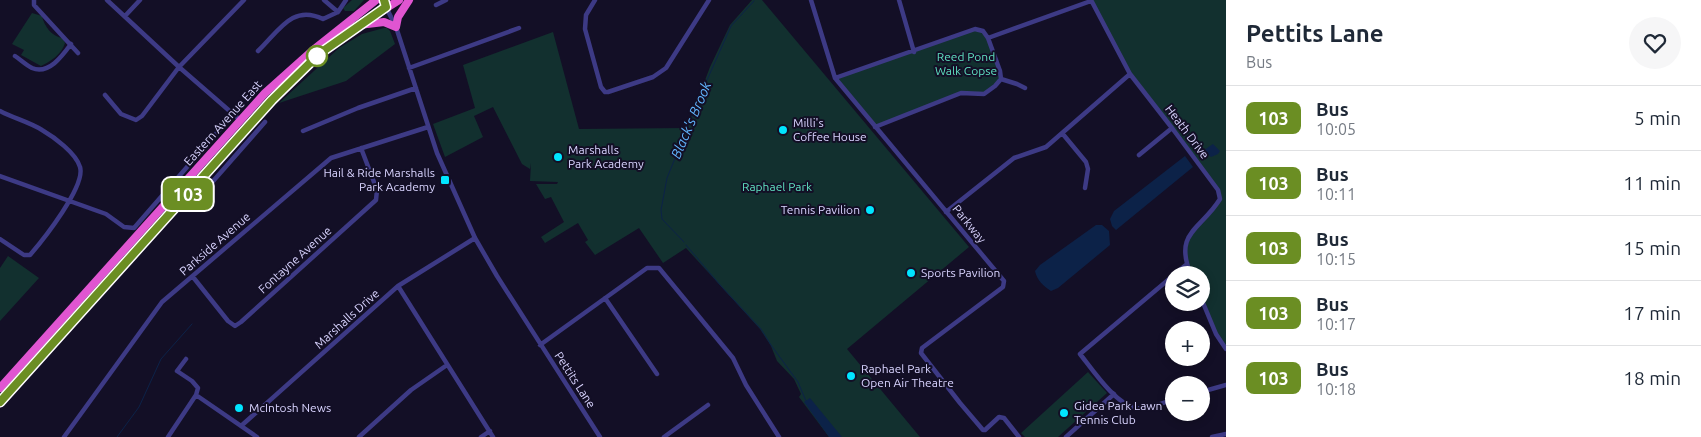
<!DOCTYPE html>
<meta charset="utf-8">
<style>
body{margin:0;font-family:Ubuntu,sans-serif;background:#f6f6f7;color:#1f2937;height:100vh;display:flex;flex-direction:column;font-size:19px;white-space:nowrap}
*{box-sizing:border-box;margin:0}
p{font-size:16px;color:#747a83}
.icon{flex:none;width:28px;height:28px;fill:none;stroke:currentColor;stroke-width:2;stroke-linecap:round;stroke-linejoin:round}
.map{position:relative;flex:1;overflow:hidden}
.panel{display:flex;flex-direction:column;background:#fff;width:475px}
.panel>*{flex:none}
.badge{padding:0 10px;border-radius:8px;font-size:18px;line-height:32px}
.controls{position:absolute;left:1165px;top:266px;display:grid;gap:10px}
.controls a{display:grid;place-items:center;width:45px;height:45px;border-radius:50%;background:#fff;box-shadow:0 2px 8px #0003;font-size:25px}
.map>.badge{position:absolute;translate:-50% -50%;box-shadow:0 0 0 2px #fff}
.round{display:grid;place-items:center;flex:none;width:52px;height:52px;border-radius:26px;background:#f6f6f7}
.overview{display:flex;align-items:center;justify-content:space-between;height:85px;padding:0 20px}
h1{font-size:24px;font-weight:600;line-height:38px}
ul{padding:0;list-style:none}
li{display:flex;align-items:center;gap:15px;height:65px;padding:0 20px;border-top:1px solid #e0e1e3}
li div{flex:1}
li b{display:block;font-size:19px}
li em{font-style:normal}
li .badge{min-width:55px;font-weight:700;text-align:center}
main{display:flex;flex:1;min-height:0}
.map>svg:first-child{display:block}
.green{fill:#12302f}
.water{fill:#0c2248}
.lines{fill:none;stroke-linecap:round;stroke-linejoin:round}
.stream{stroke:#0c2248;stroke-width:1}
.minor{stroke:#3d3a85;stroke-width:4.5}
.trunk{stroke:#e055d1;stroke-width:8}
.line-casing{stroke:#fff;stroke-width:11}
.line{stroke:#6b8e23;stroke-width:8}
.stop-dot{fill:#fff;stroke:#6b8e23;stroke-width:2.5}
.poi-dot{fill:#00e5ff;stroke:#130f26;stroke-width:2}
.labels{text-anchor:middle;stroke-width:4;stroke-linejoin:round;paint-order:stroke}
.park-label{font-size:12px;fill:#5fe0c0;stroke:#130f26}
.street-label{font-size:12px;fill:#d9d4ff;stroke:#130f26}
.poi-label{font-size:12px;fill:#d9d4ff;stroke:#130f26;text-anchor:start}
.water-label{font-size:14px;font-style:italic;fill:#62b6ff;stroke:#130f26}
</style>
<main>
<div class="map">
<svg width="1226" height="437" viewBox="0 0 1226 437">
<rect width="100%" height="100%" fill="#130f26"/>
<path class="green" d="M352,0H364L354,11H345L343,8Z
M752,0H762L969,247L847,349L920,437H829L799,397L801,394L794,379L777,361L771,346L760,329L686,248L663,263L639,228L595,255L585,242L588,240L578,223L545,243L541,237L564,222L551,197L545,199L536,184H557L558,182L530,181L531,163L530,169L522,164L493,107L474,116L483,137L445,157L433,124L475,108L463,65L553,32L579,129L687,128L710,67L730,25Z
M1091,0H1226V349L1216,334L1201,298V275H1191L1184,249L1191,231L1220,199L1218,190L1130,74Z
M32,13L42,16C44,26 52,37 63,38L65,43C62,54 50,62 41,66L21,55L24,50L12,44Z
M384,28H387L390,31L395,44L346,81L279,103L339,48L362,34Z
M975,29L983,31L988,38L1001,79L984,94L961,93L875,127L835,78Z
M8,256L39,278L0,321V268Z
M1088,372L1107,393L1058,437H1025L1021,433Z"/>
<path class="water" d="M1213,144L1220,151L1218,154L1211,157L1204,150Z
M1185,156L1193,167L1116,230L1112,226L1110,219L1114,211Z
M1096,225H1102L1109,231L1110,245L1058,288L1051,291C1043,286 1037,280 1035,271L1040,265Z
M810,398L842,437H829L804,402Z"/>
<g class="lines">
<path class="stream" d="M684,242L662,219L661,210L667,178L707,80L731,26L754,1
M686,245L721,286L761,329L771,345L798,382L806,401
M117,437L139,407L161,359L192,324"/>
<path class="minor" d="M34,0V5L78,53
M107,0L179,67L240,120
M324,0L338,12
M595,0L586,15L585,29L601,87L605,92H608L653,77L666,68L709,0
M811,0L835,78L1004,281L1003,287L922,348L921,353L960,403L983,430H985L999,417L1004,418L1019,437
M899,0L914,52
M1091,0L1130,74L1172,128L1218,190L1220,199C1201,230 1173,232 1191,275
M436,5L446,0
M386,7L396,27L437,153L475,238L497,276L600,437
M125,16L140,0
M258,51C279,31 292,4 323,19L338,12L346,0
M15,56C21,60 26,65 32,68C49,75 63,55 71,44
M409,68L519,28
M835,78L975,29L983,31L988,38L1091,1
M1001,79L1017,84L1025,88
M105,95L121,114L136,120L142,116L179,67L244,0
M0,111C13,118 29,122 42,130C54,137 76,153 80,167C86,186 43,240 30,255H24L0,239
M875,127L961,93L984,94L995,86L1001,79L1000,71L988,38
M303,131L358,108L416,88
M1062,133L1086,162L1088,169L1085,188
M1139,155L1172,128
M0,176L106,214L124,227L134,228L234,113
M193,204L265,122
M946,212L1014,158L1046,147L1130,74
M193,277L228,321L235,326L241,322L376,200L377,190L361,148
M398,286L493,437
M605,298L657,374
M1201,298L1216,334L1226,349
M540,345L647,268H659L733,358L746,385L779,437
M1201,392L1226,385
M196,395L257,437
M1174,399C1163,403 1147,410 1136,408C1116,405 1092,369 1080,354L1187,264
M241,426L398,286L475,238
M64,437L162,302L331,158L428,127
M168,437L196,395L198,388L192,381L177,371L186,359
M359,437L411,390L447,365
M481,437L490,431
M664,437L708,405
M1066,437L1114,394
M1212,437L1226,434"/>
<path class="trunk" d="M359,25L384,22L396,27L398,17L409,0
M0,388L265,93L312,51L376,0
M0,403L272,100L319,54L358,26L399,0"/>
</g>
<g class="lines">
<g class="line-casing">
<path id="line" d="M0,402L272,100L319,54L386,7L384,0"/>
</g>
<use href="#line" class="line"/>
</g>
<circle class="stop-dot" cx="317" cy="56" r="10"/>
<g class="poi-dot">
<circle cx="783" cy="130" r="5"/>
<circle cx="558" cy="157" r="5"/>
<rect x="440" y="175" width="10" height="10" rx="2.5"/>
<circle cx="870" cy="210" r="5"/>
<circle cx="911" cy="273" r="5"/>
<circle cx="851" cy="376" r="5"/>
<circle cx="239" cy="408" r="5"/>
<circle cx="1064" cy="413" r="5"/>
</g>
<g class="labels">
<g class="park-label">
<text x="966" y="61">Reed Pond<tspan x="966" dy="14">Walk Copse</tspan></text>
<text x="777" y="191">Raphael Park</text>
</g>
<g class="street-label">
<text transform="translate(223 123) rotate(-48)" y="4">Eastern Avenue East</text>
<text transform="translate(1187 132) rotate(53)" y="4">Heath Drive</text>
<text transform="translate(969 224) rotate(51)" y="4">Parkway</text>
<text transform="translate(215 244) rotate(-41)" y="4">Parkside Avenue</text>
<text transform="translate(295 260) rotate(-42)" y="4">Fontayne Avenue</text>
<text transform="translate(347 319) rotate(-42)" y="4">Marshalls Drive</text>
<text transform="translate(575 380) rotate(57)" y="4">Pettits Lane</text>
</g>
<g class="poi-label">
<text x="793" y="127">Milli's<tspan x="793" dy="14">Coffee House</tspan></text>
<text x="568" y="154">Marshalls<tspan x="568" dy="14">Park Academy</tspan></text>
<text x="435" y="177" text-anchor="end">Hail &amp; Ride Marshalls<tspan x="435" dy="14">Park Academy</tspan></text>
<text x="860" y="214" text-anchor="end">Tennis Pavilion</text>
<text x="921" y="277">Sports Pavilion</text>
<text x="861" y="373">Raphael Park<tspan x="861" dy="14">Open Air Theatre</tspan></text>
<text x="1074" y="410">Gidea Park Lawn<tspan x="1074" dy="14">Tennis Club</tspan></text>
<text x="249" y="412">McIntosh News</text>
</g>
<g class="water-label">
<text transform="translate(691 120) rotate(-67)" y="5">Black's Brook</text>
</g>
</g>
</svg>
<div class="controls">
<a><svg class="icon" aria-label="layers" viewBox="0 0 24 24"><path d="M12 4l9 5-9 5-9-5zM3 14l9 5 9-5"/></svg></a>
<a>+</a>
<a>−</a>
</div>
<b class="badge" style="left:188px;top:194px;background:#6b8e23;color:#fff">103</b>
</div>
<section class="panel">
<div class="overview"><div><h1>Pettits Lane</h1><p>Bus</p></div><a class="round"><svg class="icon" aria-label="heart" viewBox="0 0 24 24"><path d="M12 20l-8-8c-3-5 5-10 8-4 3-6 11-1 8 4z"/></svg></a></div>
<ul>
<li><span class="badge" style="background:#6b8e23;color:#fff">103</span><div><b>Bus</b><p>10:05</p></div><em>5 min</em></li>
<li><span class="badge" style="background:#6b8e23;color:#fff">103</span><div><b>Bus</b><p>10:11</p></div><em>11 min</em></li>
<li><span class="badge" style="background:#6b8e23;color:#fff">103</span><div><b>Bus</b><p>10:15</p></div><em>15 min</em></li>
<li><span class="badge" style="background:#6b8e23;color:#fff">103</span><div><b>Bus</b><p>10:17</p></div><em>17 min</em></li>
<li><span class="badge" style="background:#6b8e23;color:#fff">103</span><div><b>Bus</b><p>10:18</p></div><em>18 min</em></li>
</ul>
</section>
</main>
